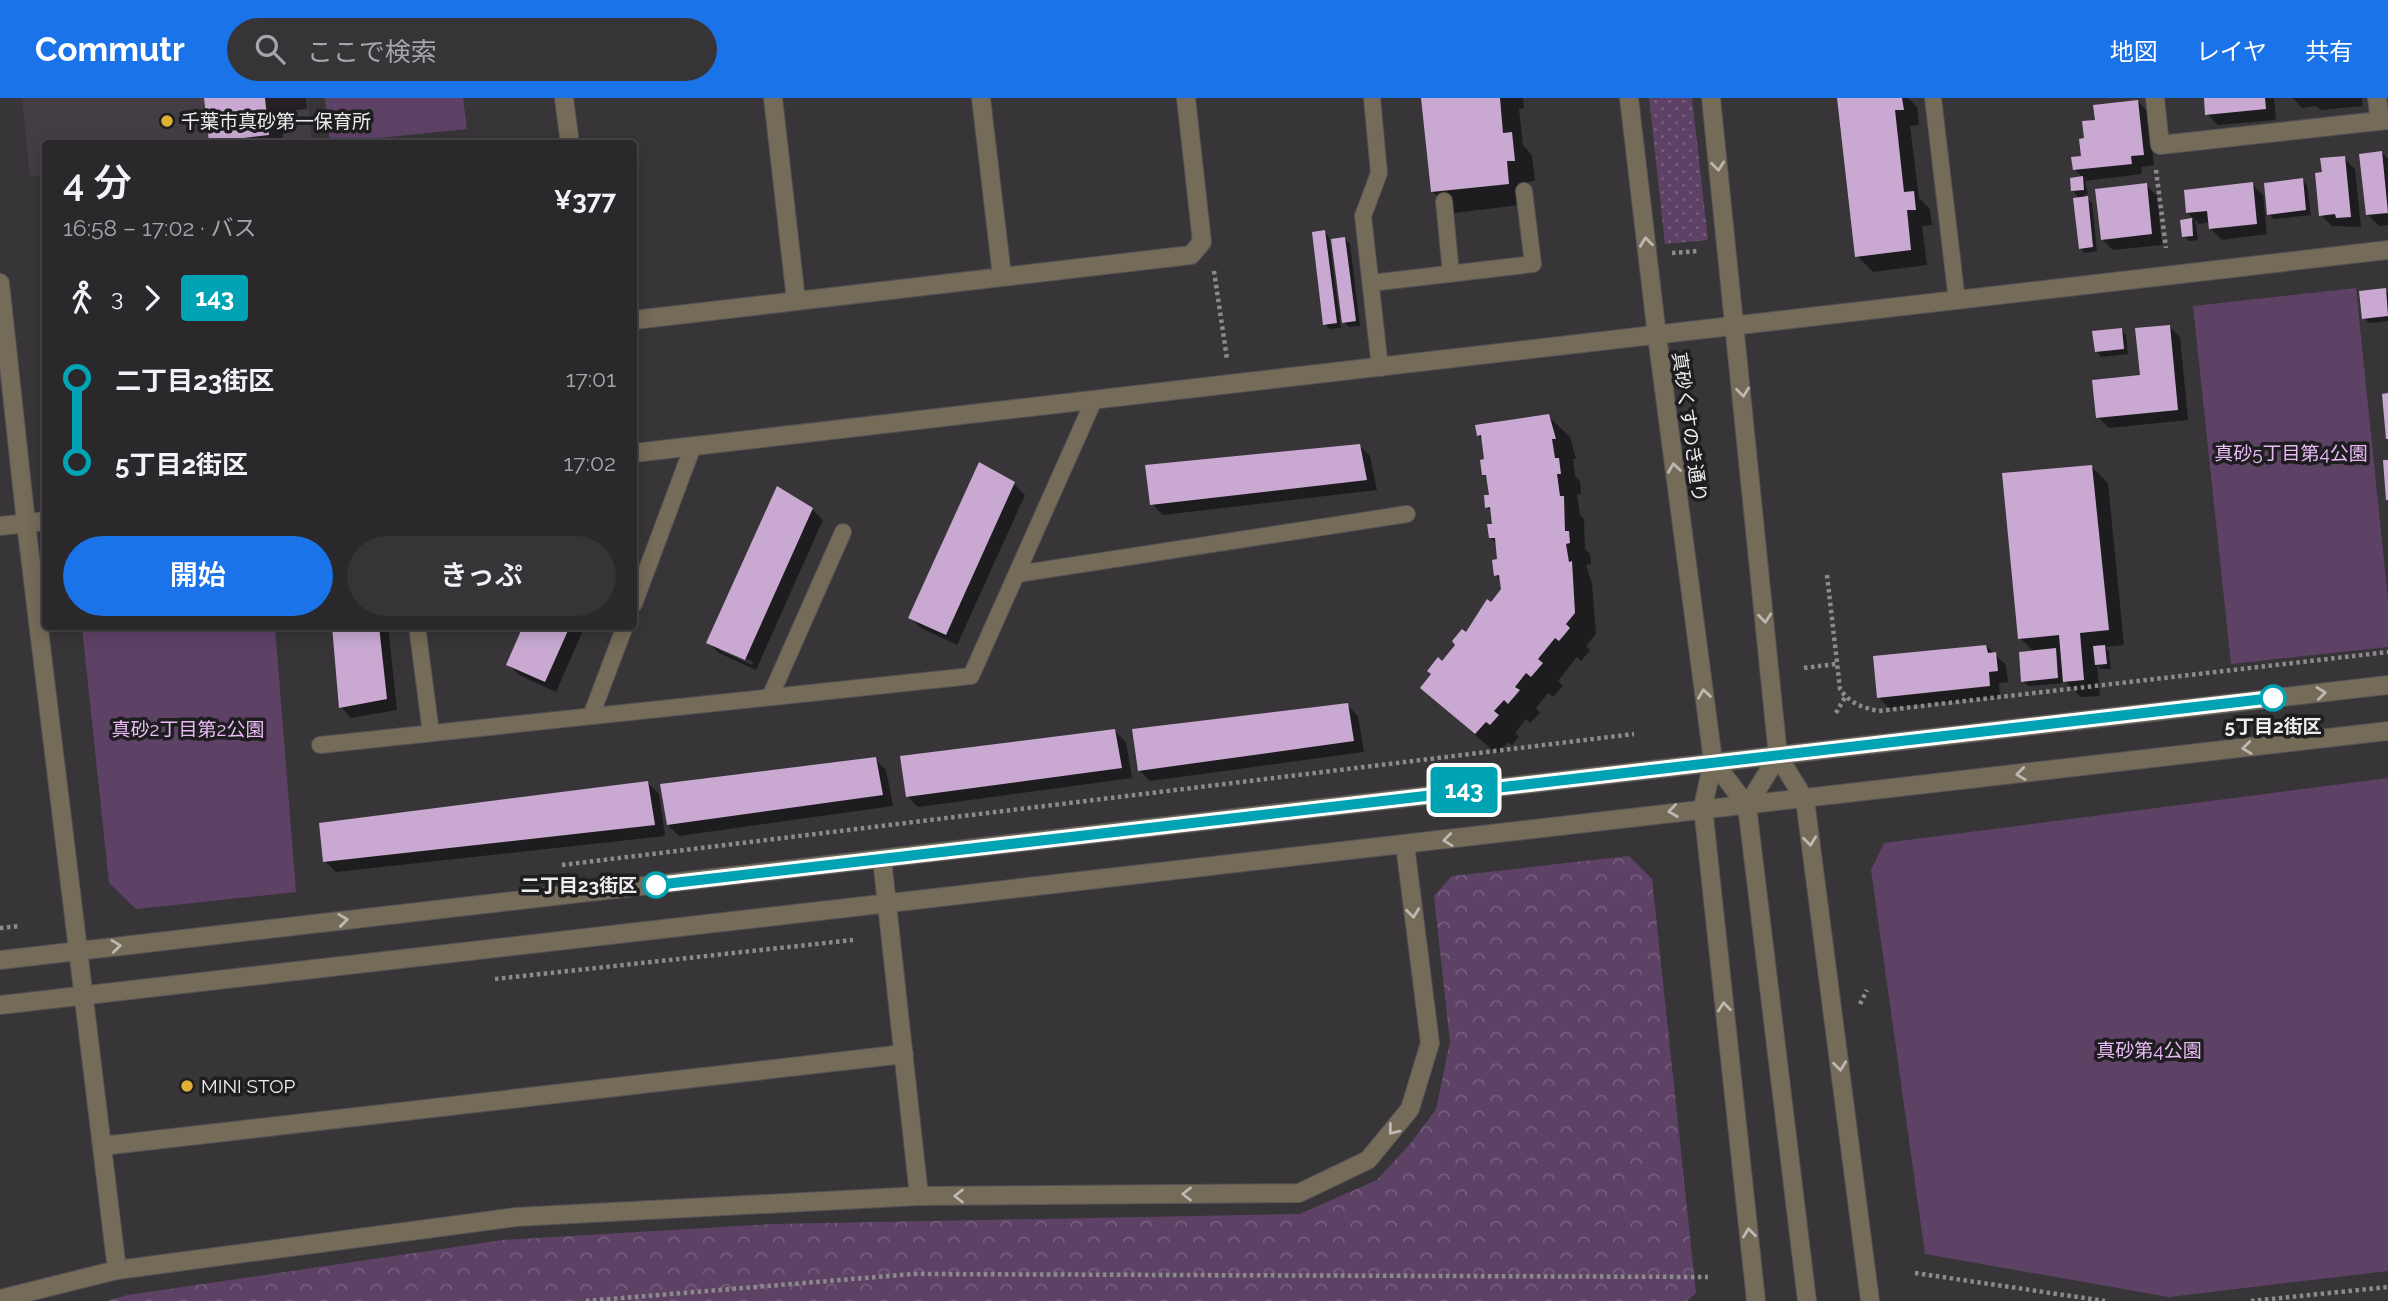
<!DOCTYPE html>
<html lang="ja">
<meta charset="utf-8">
<style>
body{margin:0;font-family:Raleway,"Noto Sans JP",sans-serif;background:#363437;color:#f1f3f6;height:100vh;display:flex;flex-direction:column;font-size:26px;white-space:nowrap}
*{box-sizing:border-box;margin:0}
p{font-size:23px;color:#a5a6a9}
.icon{flex:none;width:38px;height:38px;fill:none;stroke:currentColor;stroke-width:2;stroke-linecap:round;stroke-linejoin:round}
.map{position:relative;flex:1;overflow:hidden}
.drawer{position:absolute;left:42px;top:42px;width:595px;height:490px;display:flex;flex-direction:column;background:#2a282b;border-radius:7px;box-shadow:0 4px 18px #0003,0 0 0 2px #464447}
.drawer>*{flex:none}
.badge{padding:0 14px;border-radius:5px;font-size:24px;line-height:46px}
.map>.badge{position:absolute;translate:-50% -50%;box-shadow:0 0 0 4px #fff}
.legs{display:flex;align-items:center;gap:10px;height:77px;padding:0 21px;font-size:23px}
.legs p{margin-inline-start:auto}
.summary{display:flex;align-items:center;justify-content:space-between;height:119px;padding:0 21px}
h1{font-size:38px;font-weight:600;line-height:52px}
.action{display:flex;gap:14px;margin-top:auto;padding:14px 21px}
.action a{flex:1;height:80px;border-radius:42px;background:#1a73e8;color:#fff;font-size:28px;font-weight:600;line-height:80px;text-align:center}
.action a+a{background:#363437;color:#f1f3f6}
ul{padding:0 21px;list-style:none}
li{display:flex;align-items:center;gap:24px;height:84px;font-size:26px}
li i{display:grid;place-items:center;width:10px;height:100%;margin:0 9px;background:currentColor}
li i::after{content:'';width:18px;height:18px;margin:-9px;border:5px solid;border-radius:50%;background:#2a282b}
li p{margin-inline-start:auto}
li:first-child i{background:linear-gradient(#0000 50%,currentColor 0)}
li:last-child i{background:linear-gradient(currentColor 50%,#0000 0)}
header{display:flex;align-items:center;gap:42px;box-sizing:border-box;height:98px;padding:0 35px;background:#1a73e8;color:#fff}
header strong{font-size:33px}
nav{display:flex;gap:38px;margin-inline-start:auto;font-size:24px}
.search{width:490px;height:63px;background:#363437;display:flex;align-items:center;gap:18px;box-sizing:border-box;padding:0 24px;border-radius:38px;color:#a5a6a9;font-size:26px}
.map>svg:first-child{display:block}
.built{fill:#443d46}
.grass{fill:url(#grass-dots)}
.forest{fill:url(#forest-crowns)}
.park{fill:#5e4266}
.shadow{fill:#0007;fill-rule:evenodd}
.building{fill:#c9a9d2}
.lines{fill:none;stroke-linecap:round;stroke-linejoin:round}
.service-casing{stroke:#555256;stroke-width:18}
.minor-casing{stroke:#555256;stroke-width:20}
.tertiary-casing{stroke:#555256;stroke-width:20}
.path{stroke:#8c8a8d;stroke-width:4.5;stroke-dasharray:3.5 3.5;stroke-linecap:butt}
.service{stroke:#746b58;stroke-width:16}
.minor{stroke:#746b58;stroke-width:18}
.tertiary{stroke:#746b58;stroke-width:18}
.oneway{stroke:#bdb8b3}
.line-1-casing{stroke:#fff;stroke-width:16}
.line-1{stroke:#00a3b4;stroke-width:10}
.poi-dot{fill:#e0b034;stroke:#1e1d1f;stroke-width:2.5}
.stop-1-dot{fill:#fff;stroke:#00a3b4;stroke-width:3.5}
.labels{text-anchor:middle;stroke-width:7;stroke-linejoin:round;paint-order:stroke}
.poi-label{font-size:19px;fill:#eeecef;stroke:#1e1d1f;text-anchor:start}
.street-label{font-size:19px;fill:#eeecef;stroke:#1e1d1f}
.park-label{font-size:19px;fill:#ebbbf8;stroke:#1e1d1f}
.stop-label{font-size:19px;font-weight:bold;fill:#eeecef;stroke:#1e1d1f}
</style>
<header>
<strong>Commutr</strong>
<div class="search"><svg class="icon" aria-label="search" viewBox="0 0 24 24"><circle cx="10" cy="10" r="6"/><path d="M15 15l6 6"/></svg>ここで検索</div>
<nav><a>地図</a><a>レイヤ</a><a>共有</a></nav>
</header>
<div class="map">
<svg width="2388" height="1203" viewBox="0 0 2388 1203">
<defs>
<pattern id="grass-dots" width="8" height="8" patternUnits="userSpaceOnUse" patternTransform="scale(1.75)"><rect width="8" height="8" fill="#5e4266"/><path d="M2 2h.1M6 6h.1" fill="none" stroke="#755d7c" stroke-width="1.8" stroke-linecap="round"/></pattern>
<pattern id="forest-crowns" width="20" height="18" patternUnits="userSpaceOnUse" patternTransform="scale(1.75)"><rect width="20" height="18" fill="#5e4266"/><path d="M2 6a3 3 0 1 1 6 0M12 15a3 3 0 1 1 6 0" fill="none" stroke="#755d7c"/></pattern>
</defs>
<rect width="100%" height="100%" fill="#383539"/>
<path class="built" d="M22,0H307L312,45L46,46L45,77L30,78Z"/>
<path class="grass" d="M1649,0H1692L1708,142L1665,146Z"/>
<path class="forest" d="M1629,758L1652,781L1696,1195L1687,1203H106L128,1197L503,1142L772,1126L1300,1116L1377,1082L1410,1046L1436,1011L1450,944L1434,798L1452,778Z"/>
<path class="park" d="M325,0H463L467,31L330,45Z
M2356,190L2388,502V549L2231,566L2193,208Z
M82,529H275L296,794L136,811L109,785Z
M2388,680V1173L2169,1199L1925,1156L1871,772L1884,745Z"/>
<path class="shadow" d="M206,0H306L307,11L280,14L284,46H213Z
M1422,0H1523L1524,10L1519,11L1523,47L1532,57L1535,83L1527,84L1529,106L1454,115L1432,93Z
M1839,0H1908L1917,9L1919,27L1910,28L1919,100L1930,111L1932,127L1922,128L1927,167L1873,174L1857,158Z
M2205,0H2274L2276,22L2218,27L2207,16Z
M2293,0H2362V8L2321,12L2316,8L2302,10Z
M2137,3L2148,14L2154,67L2141,69L2142,76L2085,83L2088,96L2084,97L2092,105L2097,153L2085,155L2080,150V101L2073,93L2072,81L2083,80L2075,72L2096,23Z
M2382,55L2388,61V127L2379,128L2368,117Z
M2344,60L2355,71L2361,129L2332,128L2321,117L2324,75Z
M2302,82L2307,87L2311,117L2274,121L2268,116Z
M2252,86L2263,97L2267,136L2222,142L2211,131L2210,124L2199,126L2195,122L2198,142L2189,143L2184,138L2182,123L2195,122L2188,115Z
M2146,87L2157,98L2162,147L2113,152L2102,141Z
M1324,134L1329,139L1341,230L1330,231L1325,226Z
M1345,141L1350,146L1360,228L1349,229L1344,224Z
M2385,192L2388,195V223L2369,225L2364,220Z
M2169,228L2180,239L2188,322L2109,330L2098,319L2142,278Z
M2121,232L2126,237L2128,256L2101,259L2096,253Z
M1548,318L1570,339L1576,361H1573L1575,378L1580,383L1581,396L1577,397L1580,417L1584,421L1585,451L1590,456L1591,466L1586,467L1592,486L1596,536L1586,548L1590,552L1581,563L1577,559L1558,583L1563,588L1553,599L1548,595L1536,610L1540,615L1530,625L1526,621L1515,635L1519,639L1512,647L1508,644L1497,656L1422,590L1503,491L1502,484L1496,477L1499,463L1497,446L1491,440L1494,427L1493,415L1487,409L1491,398L1488,381L1484,376L1486,363L1483,342L1478,337Z
M1359,347L1370,358L1377,392L1163,417L1152,406Z
M2092,369L2108,385L2124,547L2105,549L2109,554L2111,571H2101L2097,567L2100,598L2081,599L2062,580L2063,585L2028,588L2023,583L2034,554L2020,540Z
M1014,386L1025,397L957,547L921,530L910,519Z
M812,411L823,422L756,572L719,555L708,544ZM719,549L753,564L752,567L719,552Z
M333,528H388L397,612L351,620L341,609Z
M525,528H585L556,594L519,577L508,566Z
M1986,548L2006,567L2008,584L1999,585L2000,599L1889,610L1878,599Z
M1347,607L1358,618L1364,654L1150,683L1139,672Z
M1115,633L1126,644L1132,680L918,709L907,698Z
M875,661L886,672L893,708L679,738L668,727Z
M648,685L659,696L665,738L336,774L325,763Z"/>
<path class="building" d="M204,0H265L269,37L209,44Z
M1421,0H1500L1503,35L1512,34L1515,63H1507L1509,86L1431,94Z
M1837,0H1902L1904,12H1895L1904,94L1914,93L1916,112H1907L1911,152L1855,159Z
M2204,0H2265L2266,11L2205,17Z
M2138,2L2144,57L2131,58L2132,66L2073,72L2071,59L2081,58L2079,41L2084,40L2082,23L2095,22L2093,7Z
M2382,53L2388,115L2366,117L2359,56Z
M2345,58L2351,119L2336,120L2335,116L2319,118L2315,75L2322,74L2320,60Z
M2083,78L2084,92L2071,93L2070,80Z
M2303,80L2306,112L2267,117L2264,85Z
M2253,84L2257,126L2209,131L2207,113L2186,115L2184,92Z
M2147,85L2152,136L2101,142L2095,91Z
M2088,98L2093,149L2079,151L2073,100Z
M2192,120L2193,138L2182,139L2180,122Z
M1325,132L1337,225L1323,227L1312,134Z
M1345,139L1356,223L1342,225L1331,141Z
M2386,190L2388,218L2362,221L2359,193Z
M2170,227L2178,312L2096,320L2092,282L2140,277L2135,230Z
M2122,230L2124,251L2095,254L2092,233Z
M2388,295V341H2386L2382,296Z
M1549,316L1556,341H1552L1555,360H1559L1561,376H1557L1560,398H1564L1565,433H1569L1570,445L1566,446L1569,464L1572,463L1575,515L1566,526L1570,530L1559,543L1555,540L1538,561L1543,565L1531,579L1526,575L1515,589L1520,592L1508,606L1504,602L1494,613L1499,617L1490,627L1486,624L1475,636L1420,590L1431,576L1427,573L1438,559L1442,563L1455,547L1452,543L1462,531L1466,534L1487,501L1491,504L1501,491L1499,477L1494,478L1492,462L1497,461L1495,440H1489L1487,426H1492L1490,409L1485,410L1484,397H1489L1486,377H1482L1480,362L1484,361L1481,337L1477,338L1475,327Z
M1360,346L1367,382L1150,407L1145,367Z
M2383,362H2388V402H2386Z
M979,364L1015,384L946,537L908,520Z
M2092,367L2109,532L2080,535L2084,582L2063,584L2059,537L2018,541L2002,375Z
M777,388L813,410L745,562L706,545Z
M332,528H379L387,601L339,610Z
M523,528H570L545,584L506,567Z
M1986,547L1988,555L1996,554L1998,573L1989,574L1990,588L1877,600L1873,558Z
M2105,547L2107,566L2095,567L2093,548Z
M2056,550L2058,580L2021,584L2019,554Z
M1348,605L1354,643L1138,673L1132,631Z
M1115,631L1122,670L906,699L900,658Z
M876,659L883,697L667,727L660,686Z
M648,683L655,727L323,764L319,725Z"/>
<g class="lines">
<g class="service-casing">
<path id="service" d="M1372,0L1379,75L1363,118L1380,270
M1933,0L1957,203
M1444,103L1451,176
M1371,185L1533,166L1524,93
M1017,476L1407,416
M634,506L693,348
M417,528L431,635
M770,599L843,434
M591,618L625,528
M320,647L971,578L1094,302"/>
</g>
<g class="minor-casing">
<path id="minor" d="M564,0L570,46
M773,0L796,202
M981,0L1002,178
M2155,0L2160,47L2388,22
M2377,0L2380,23
M634,222L1191,157L1202,144L1186,0
M882,761L919,1098
M102,1048L904,956
M0,1201L117,1172L516,1119L919,1098L1299,1095L1368,1062L1410,1011L1430,945L1405,747"/>
</g>
<g class="tertiary-casing">
<path id="tertiary" d="M1629,0L1657,238L1713,663L1703,709L1756,1203
M1711,0L1778,658L1805,702L1870,1203
M0,185L26,425L117,1172
M634,355L2388,152
M0,428L46,423
M1713,663L1747,708L1778,658
M1747,708L1807,1203
M0,862L2388,587
M0,907L2388,633"/>
</g>
<path class="path" d="M2156,72L2166,150
M1672,155L1698,153
M1214,173L1227,261
M1827,477L1840,591C1849,605 1863,610 1879,613L2388,554
M1804,570L1836,566
M1836,615L1845,599
M562,767L1634,636
M0,830L21,828
M495,881L853,842
M1860,906L1867,892
M1915,1175L2105,1203
M586,1203L913,1176L1708,1179
M2251,1203L2388,1189"/>
<use href="#service" class="service"/>
<use href="#minor" class="minor"/>
<use href="#tertiary" class="tertiary"/>
</g>
<defs><path id="oneway-chevron" d="M-2-3.5L2.5 0L-2 3.5" fill="none" stroke-width="1.6" stroke-linecap="round" stroke-linejoin="round" transform="scale(1.75)"/></defs>
<g class="oneway">
<use href="#oneway-chevron" transform="translate(1718 68) rotate(84)"/>
<use href="#oneway-chevron" transform="translate(1646 144) rotate(-97)"/>
<use href="#oneway-chevron" transform="translate(1743 294) rotate(84)"/>
<use href="#oneway-chevron" transform="translate(1674 370) rotate(-98)"/>
<use href="#oneway-chevron" transform="translate(1765 520) rotate(84)"/>
<use href="#oneway-chevron" transform="translate(2321 595) rotate(-7)"/>
<use href="#oneway-chevron" transform="translate(1704 596) rotate(-98)"/>
<use href="#oneway-chevron" transform="translate(2247 650) rotate(173)"/>
<use href="#oneway-chevron" transform="translate(2021 676) rotate(173)"/>
<use href="#oneway-chevron" transform="translate(1673 713) rotate(172)"/>
<use href="#oneway-chevron" transform="translate(1448 742) rotate(173)"/>
<use href="#oneway-chevron" transform="translate(1810 743) rotate(83)"/>
<use href="#oneway-chevron" transform="translate(1413 815) rotate(83)"/>
<use href="#oneway-chevron" transform="translate(343 822) rotate(-7)"/>
<use href="#oneway-chevron" transform="translate(116 848) rotate(-7)"/>
<use href="#oneway-chevron" transform="translate(1724 909) rotate(-96)"/>
<use href="#oneway-chevron" transform="translate(1840 968) rotate(83)"/>
<use href="#oneway-chevron" transform="translate(1393 1032) rotate(129)"/>
<use href="#oneway-chevron" transform="translate(1187 1096) rotate(180)"/>
<use href="#oneway-chevron" transform="translate(959 1098) rotate(180)"/>
<use href="#oneway-chevron" transform="translate(1749 1135) rotate(-96)"/>
</g>
<g class="lines">
<g class="line-1-casing">
<path id="line-1" d="M656,787L2273,600"/>
</g>
<use href="#line-1" class="line-1"/>
</g>
<g class="poi-dot">
<circle cx="167" cy="23" r="7"/>
<circle cx="187" cy="988" r="7"/>
</g>
<g class="stop-1-dot">
<circle cx="2273" cy="600" r="12"/>
<circle cx="656" cy="787" r="12"/>
</g>
<g class="labels">
<g class="poi-label">
<text x="181" y="30">千葉市真砂第一保育所</text>
<text x="201" y="995">MINI STOP</text>
</g>
<g class="street-label">
<text transform="translate(1690 329) rotate(82)" y="7">真砂くすのき通り</text>
</g>
<g class="park-label">
<text x="2291" y="362">真砂5丁目第4公園</text>
<text x="188" y="638">真砂2丁目第2公園</text>
<text x="2149" y="959">真砂第4公園</text>
</g>
<g class="stop-label">
<text x="2273" y="635">5丁目2街区</text>
<text x="637" y="794" text-anchor="end">二丁目23街区</text>
</g>
</g>
</svg>
<b class="badge" style="left:1464px;top:692px;background:#00a3b4;color:#fff">143</b>
<section class="drawer">
<div class="summary"><div><h1>4 分</h1><p>16:58 – 17:02 · バス</p></div><b>¥377</b></div>
<div class="legs"><svg class="icon" aria-label="walk" viewBox="0 0 24 24"><circle cx="13" cy="4" r="2"/><path d="M13 8l-2 6 4 7M11 14l-3 7M7 12l3-4h3l4 4"/></svg>3<svg class="icon" aria-label="forward" viewBox="0 0 24 24"><path d="M9 5l7 7-7 7"/></svg><b class="badge" style="background:#00a3b4;color:#fff">143</b></div>
<ul>
<li><i style="color:#00a3b4"></i><b>二丁目23街区</b><p>17:01</p></li>
<li><i style="color:#00a3b4"></i><b>5丁目2街区</b><p>17:02</p></li>
</ul>
<div class="action"><a>開始</a><a>きっぷ</a></div>
</section>
</div>
